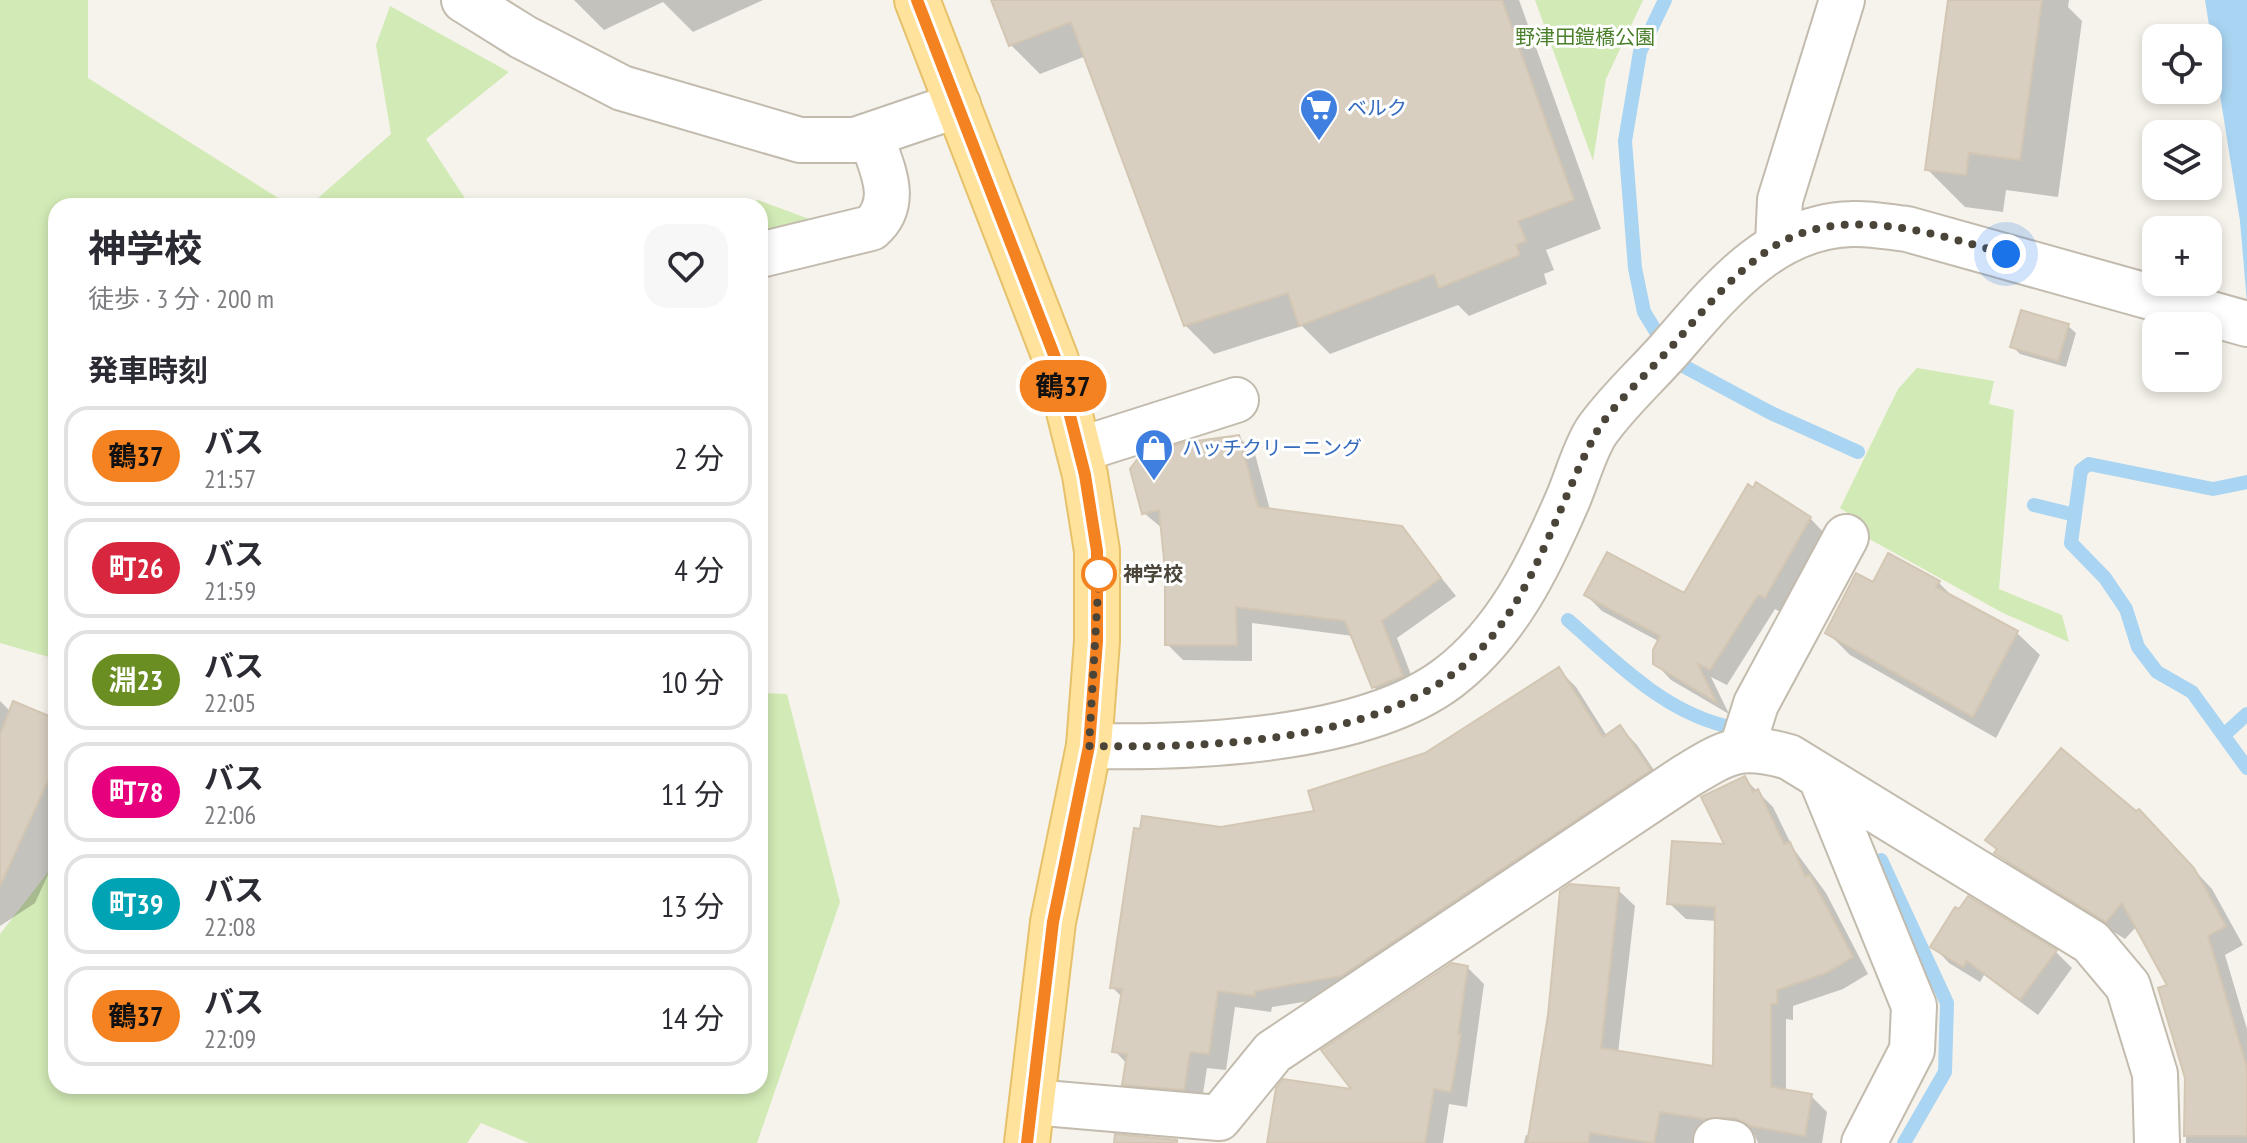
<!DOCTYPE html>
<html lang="ja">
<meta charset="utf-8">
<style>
body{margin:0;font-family:"PT Sans Narrow","Noto Sans JP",sans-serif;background:#f7f7f7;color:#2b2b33;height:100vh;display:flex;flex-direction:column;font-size:30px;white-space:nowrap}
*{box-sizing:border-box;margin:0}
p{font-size:26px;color:#7c7c81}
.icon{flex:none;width:44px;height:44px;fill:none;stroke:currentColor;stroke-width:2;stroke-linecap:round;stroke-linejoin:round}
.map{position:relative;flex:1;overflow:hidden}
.sheet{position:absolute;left:48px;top:198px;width:720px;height:896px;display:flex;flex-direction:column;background:#fff;border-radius:24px;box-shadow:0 4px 12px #0003}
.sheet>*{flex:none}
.badge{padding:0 16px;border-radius:26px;font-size:28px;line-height:52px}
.buttons{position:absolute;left:2142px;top:24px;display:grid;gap:16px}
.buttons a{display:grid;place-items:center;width:80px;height:80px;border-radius:16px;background:#fff;box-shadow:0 4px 12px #0003;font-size:40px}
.you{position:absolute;width:40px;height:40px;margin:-20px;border:6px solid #fff;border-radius:50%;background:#1a73e8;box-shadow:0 0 0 12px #1a73e833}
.map>.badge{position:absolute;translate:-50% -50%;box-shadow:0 0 0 4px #fff}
h2{padding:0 40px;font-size:30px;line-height:72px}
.round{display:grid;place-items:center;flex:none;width:84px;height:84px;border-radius:24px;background:#f7f7f7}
.head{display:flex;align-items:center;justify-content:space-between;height:136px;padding:0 40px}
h1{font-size:38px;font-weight:700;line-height:60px}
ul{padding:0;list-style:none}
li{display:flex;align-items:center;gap:24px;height:100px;margin:0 16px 12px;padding:0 24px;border:4px solid #e1e1e2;border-radius:24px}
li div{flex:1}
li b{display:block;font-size:30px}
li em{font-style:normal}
li .badge{min-width:88px;font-weight:700;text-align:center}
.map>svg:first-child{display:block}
.green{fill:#d2eab5}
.water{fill:#a9d4f2}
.shadow{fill:#0003}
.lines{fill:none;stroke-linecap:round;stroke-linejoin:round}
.stream{stroke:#a9d4f2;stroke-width:14}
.building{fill:#d8cfc1;stroke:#d3c7b4;stroke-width:2}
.minor-casing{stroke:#c2bbae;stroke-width:48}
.major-casing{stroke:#e6c16a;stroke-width:48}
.minor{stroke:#fff;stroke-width:44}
.major{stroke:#ffe39c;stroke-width:44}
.line-casing{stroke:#fff;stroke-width:18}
.line{stroke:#f58220;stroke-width:12}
.walk{stroke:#4b4439;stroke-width:8;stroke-dasharray:0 14.4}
.stop-dot{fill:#fff;stroke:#f58220;stroke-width:4}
.labels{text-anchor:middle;stroke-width:6;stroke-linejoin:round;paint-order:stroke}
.park-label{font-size:20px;fill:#4a7f2a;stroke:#fff}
.shop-label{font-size:20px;fill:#366cbe;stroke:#fff;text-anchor:start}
.stop-label{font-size:20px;font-weight:bold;fill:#4b4439;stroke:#fff;text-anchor:start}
</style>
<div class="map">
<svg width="2247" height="1143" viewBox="0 0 2247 1143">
<rect width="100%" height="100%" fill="#f6f3ec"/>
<path class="green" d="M0,0H88V78L291,206H56V659L0,643Z
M1535,0H1643L1606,79L1593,161Z
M390,6L509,72L426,139L470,206H309L391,134L376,45Z
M758,200L820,223L760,238V206H735Z
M1917,368L1994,381L1989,404L2014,410L1999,589L2062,615L2069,642L2003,613L1864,536L1866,525L1840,508L1898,389Z
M760,693L787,694L840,902L757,1143H529L481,1123L467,1143H0V934L56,862V1086H760Z"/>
<path class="water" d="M2205,0H2247V303L2240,221Z"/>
<path class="shadow" d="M574,0H763L693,32L663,2L604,30Z
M1002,0H1519L1601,229L1546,250L1554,270L1544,274L1547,284L1469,316L1458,305L1330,354L1302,326L1214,354L1185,325L1086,56L1040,74L1011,45Z
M1950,0H2069L2068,7L2082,21L2058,197L2006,190L2003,212L1965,207L1927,169Z
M2068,326L2076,333L2066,367L2020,354L2012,346Z
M1239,437L1255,454L1270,510L1401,528L1456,596L1397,638L1418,693L1390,704L1374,687L1353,636L1252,623V661L1183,660L1167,644V569L1163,529L1144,513Z
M1810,518L1826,535L1782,613L1775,609L1727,685L1711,677L1729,714L1671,680L1655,663L1660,642L1602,611L1586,595L1684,596Z
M1939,583L1956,600L2017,633L2040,655L1996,738L1850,655L1827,632L1874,584Z
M1559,670L1576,687L1607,736L1620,727L1637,745L1666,788L1359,993L1272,1007L1271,1012L1235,1007L1226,1070L1207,1068L1201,1106L1142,1101L1124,1084L1127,1064L1115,1051L1123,998L1112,987L1192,833L1317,813L1426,755Z
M0,701L11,712L56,721V857L35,903L0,926Z
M1744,778L1773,807L1793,848L1826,893L1868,974L1843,989L1793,1006V1020L1786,1019V1091L1811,1096L1827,1112L1822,1143H1758L1754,1134L1724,1133L1711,1143H1524L1526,1135L1530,1136L1618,890L1635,906L1618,1053L1715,1069L1717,921L1686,919L1669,903L1728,846Z
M2157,830L2212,889L2243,945L2225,955L2247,1029V1143H2186L2187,1078L2170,986L2137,926L2125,939L2015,872L1987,839Z
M1968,898L2056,952L2072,968L2038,1015L1984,975L1980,982L1949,963L1933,946Z
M1467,967L1484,984L1467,1107L1449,1104L1443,1143H1269L1355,1092Z"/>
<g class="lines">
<path class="stream" d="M1665,0L1640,52L1625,141L1635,268L1644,312L1674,361L1771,413L1858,452
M2247,482L2213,489L2089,464L2081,470L2071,543L2105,578L2126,609L2138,647L2157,672L2192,692L2247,768
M2034,505L2075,515
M1568,620C1615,661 1661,709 1722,725
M2224,735L2247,714
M1881,860L1947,1003L1945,1072L1904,1143"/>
</g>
<path class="building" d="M991,0H1502L1574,200L1518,221L1526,241L1516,245L1520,255L1439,288L1434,274L1299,326L1288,293L1184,326L1071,22L1009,46Z
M1948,0H2042L2020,160L1969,153L1966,175L1925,170Z
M2021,310L2069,324L2058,361L2010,347Z
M1239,435L1258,507L1402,526L1441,578L1382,621L1403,676L1372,688L1345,621L1236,607L1237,645H1165V569L1159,510L1142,514L1130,469L1139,457L1182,443Z
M1756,482L1811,517L1765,598L1758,595L1710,670L1698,664L1716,702L1653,664V650L1660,636L1584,595L1607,552L1684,593L1748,484L1753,488Z
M1888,553L1940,581L1936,587L2018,631L1973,717L1825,633L1856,573L1873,582Z
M1559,667L1603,737L1620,725L1651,770L1341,976L1255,991V996L1218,991L1209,1054L1190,1052L1184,1090L1122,1085L1127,1054L1112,1052L1122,989L1110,988L1134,828L1140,829L1142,816L1221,827L1314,811L1308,791L1425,753Z
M13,701L56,719V763L0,886V735Z
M2061,748L2136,811L2139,809L2194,868L2226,926L2208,936L2247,1068V1136H2184L2185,1078L2158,988L2167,985L2122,903L2106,922L1994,853L1997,849L1985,840Z
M1745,776L1753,792L1758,789L1784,844L1790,842L1805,876L1810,875L1853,957L1826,973L1777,990V1004H1771V1087L1812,1094L1805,1136L1750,1126L1735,1118L1705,1119L1660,1112L1654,1143L1590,1133L1588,1143H1527L1548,1015L1560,891L1570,884L1619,888L1601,1048L1713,1066L1715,907L1667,904L1672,841L1724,844L1701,797Z
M1968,896L2057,950L2020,1000L1967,961L1963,967L1930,947L1955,907L1959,909Z
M1452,963L1468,966L1458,1034H1461L1451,1092L1434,1089L1425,1143H1267L1276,1088L1283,1079L1351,1089L1321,1050Z
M1115,1134L1177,1140V1143H1114Z"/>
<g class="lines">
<g class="minor-casing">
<path id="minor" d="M464,0L523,37L622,88L800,140H855L958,105
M1778,244L1780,200L1842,0
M760,255L871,228C901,202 881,167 871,136
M1079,450L1236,400
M1089,746C1192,748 1363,742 1448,678C1507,633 1539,566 1568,499C1577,478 1584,451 1596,432C1616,403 1645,377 1669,350C1718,294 1770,226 1852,224C1870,223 1889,227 1907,229L2247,324
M1742,748L1756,704L1846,537
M1821,778L1914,1006L1912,1050L1864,1143
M1032,1102L1219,1118L1273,1052L1685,777C1728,751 1739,743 1789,757L2091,942L2128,986L2155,1074L2157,1143
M1716,1141L1732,1143"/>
</g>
<g class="major-casing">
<path id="major" d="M917,0L1056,360L1085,475L1097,551V641L1089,746L1053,922L1027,1143"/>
</g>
<use href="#minor" class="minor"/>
<use href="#major" class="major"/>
</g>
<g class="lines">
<g class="line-casing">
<path id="line" d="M917,0L1056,360L1085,475L1097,551V641L1089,746L1053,922L1027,1143"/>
</g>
<use href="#line" class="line"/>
<path class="walk" d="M1099,574L1089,746C1198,748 1353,744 1446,679C1529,622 1550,520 1595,435C1609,408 1652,369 1674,344C1703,311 1731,276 1767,251C1837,201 1933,233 2006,254"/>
</g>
<defs>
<g id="supermarket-pin" transform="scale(2)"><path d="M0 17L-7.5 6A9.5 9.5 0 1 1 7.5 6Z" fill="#3f7fe0" stroke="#fff"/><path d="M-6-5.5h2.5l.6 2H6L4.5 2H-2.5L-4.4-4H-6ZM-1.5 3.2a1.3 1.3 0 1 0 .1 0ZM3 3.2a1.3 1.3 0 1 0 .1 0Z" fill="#fff"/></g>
<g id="shop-pin" transform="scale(2)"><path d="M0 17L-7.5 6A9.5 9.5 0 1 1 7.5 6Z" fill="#3f7fe0" stroke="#fff"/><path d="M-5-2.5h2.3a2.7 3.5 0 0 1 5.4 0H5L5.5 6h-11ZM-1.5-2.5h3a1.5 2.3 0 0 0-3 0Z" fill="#fff"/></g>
</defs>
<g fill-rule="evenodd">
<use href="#supermarket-pin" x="1319" y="108"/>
<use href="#shop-pin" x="1154" y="448"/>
</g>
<circle class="stop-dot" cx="1099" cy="574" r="16"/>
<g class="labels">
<g class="park-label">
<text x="1585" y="44">野津田鎧橋公園</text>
</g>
<g class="shop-label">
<text x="1347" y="115">ベルク</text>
<text x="1182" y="455">ハッチクリーニング</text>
</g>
<g class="stop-label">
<text x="1123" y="581">神学校</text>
</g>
</g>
</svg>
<div class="buttons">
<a><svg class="icon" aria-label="locate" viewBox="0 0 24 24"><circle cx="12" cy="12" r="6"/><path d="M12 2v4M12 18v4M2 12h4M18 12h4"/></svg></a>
<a><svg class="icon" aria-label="layers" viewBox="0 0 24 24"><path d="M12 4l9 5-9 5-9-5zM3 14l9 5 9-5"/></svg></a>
<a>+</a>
<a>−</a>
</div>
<div class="you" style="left:2006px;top:254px"></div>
<b class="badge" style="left:1063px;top:386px;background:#f58220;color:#111">鶴37</b>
<section class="sheet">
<div class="head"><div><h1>神学校</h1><p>徒歩 · 3 分 · 200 m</p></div><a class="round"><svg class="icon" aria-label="heart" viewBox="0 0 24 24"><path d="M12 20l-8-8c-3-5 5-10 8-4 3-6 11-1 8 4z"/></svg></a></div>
<h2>発車時刻</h2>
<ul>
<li><span class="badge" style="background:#f58220;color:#111">鶴37</span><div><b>バス</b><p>21:57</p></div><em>2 分</em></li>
<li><span class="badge" style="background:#d7263d;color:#fff">町26</span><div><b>バス</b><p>21:59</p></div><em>4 分</em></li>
<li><span class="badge" style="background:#6b8e23;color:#fff">淵23</span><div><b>バス</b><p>22:05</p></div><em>10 分</em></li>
<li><span class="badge" style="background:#e6007e;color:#fff">町78</span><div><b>バス</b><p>22:06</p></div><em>11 分</em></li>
<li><span class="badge" style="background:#00a3b4;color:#fff">町39</span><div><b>バス</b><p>22:08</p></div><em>13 分</em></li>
<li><span class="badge" style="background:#f58220;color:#111">鶴37</span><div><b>バス</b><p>22:09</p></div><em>14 分</em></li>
</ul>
</section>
</div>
